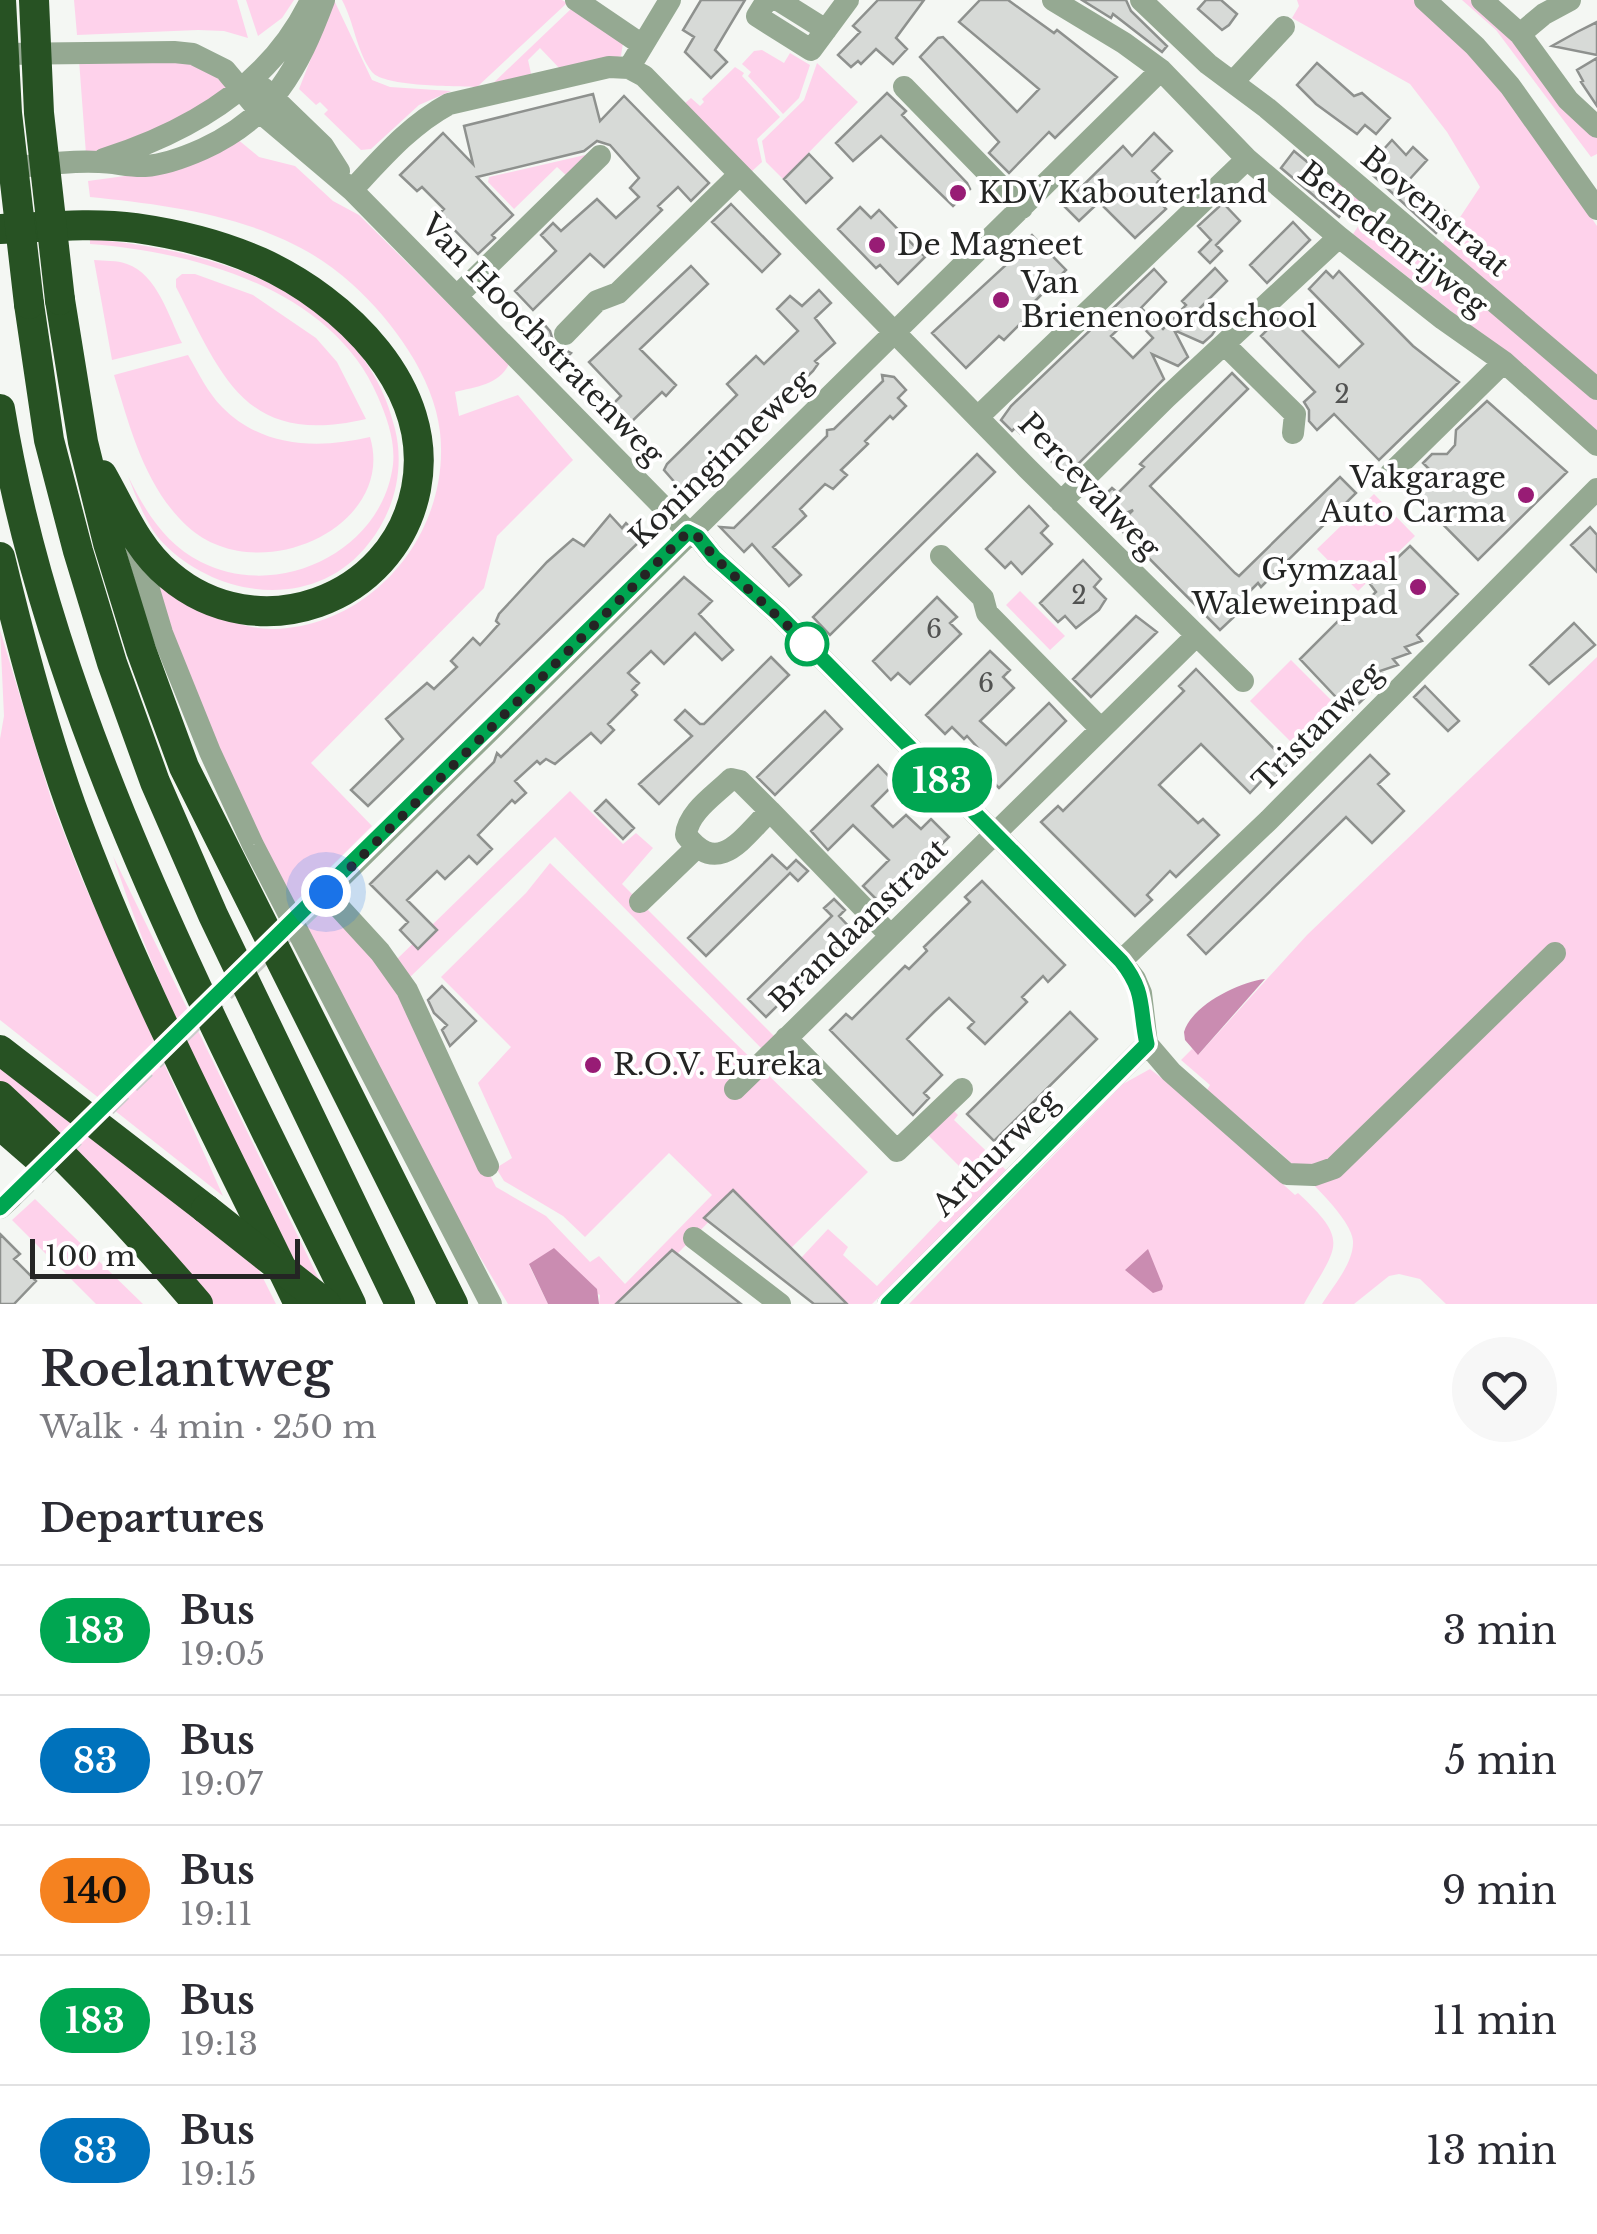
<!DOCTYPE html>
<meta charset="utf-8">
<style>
body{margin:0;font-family:"Libre Baskerville",serif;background:#f7f7f7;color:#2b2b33;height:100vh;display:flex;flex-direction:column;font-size:38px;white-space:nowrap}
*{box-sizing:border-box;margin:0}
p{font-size:32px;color:#7c7c81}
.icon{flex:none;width:55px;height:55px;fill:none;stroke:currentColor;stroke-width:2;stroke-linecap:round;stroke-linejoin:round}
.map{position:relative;height:1304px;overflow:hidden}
.drawer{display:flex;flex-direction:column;background:#fff;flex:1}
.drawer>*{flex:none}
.badge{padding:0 20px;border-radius:32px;font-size:35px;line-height:65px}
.scale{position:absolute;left:30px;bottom:25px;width:270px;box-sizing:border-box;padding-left:10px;border:5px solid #242524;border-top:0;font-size:28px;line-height:35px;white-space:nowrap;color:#242524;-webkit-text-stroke:8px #fff;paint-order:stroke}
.you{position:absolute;width:50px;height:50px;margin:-25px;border:8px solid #fff;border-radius:50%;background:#1a73e8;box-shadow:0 0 0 15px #1a73e833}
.map>.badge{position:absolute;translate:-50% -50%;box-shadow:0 0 0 5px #fff}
h2{padding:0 40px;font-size:38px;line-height:90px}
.round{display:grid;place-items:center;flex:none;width:105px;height:105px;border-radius:52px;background:#f7f7f7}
.headline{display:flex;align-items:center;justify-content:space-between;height:170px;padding:0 40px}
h1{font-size:48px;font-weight:600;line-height:75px}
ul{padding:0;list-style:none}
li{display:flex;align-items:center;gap:30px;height:130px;padding:0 40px;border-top:2px solid #e1e1e2}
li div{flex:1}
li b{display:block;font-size:38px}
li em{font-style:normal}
li .badge{min-width:110px;font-weight:700;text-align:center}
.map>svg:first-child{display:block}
.green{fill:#fed2eb}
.water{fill:#ca8cb1}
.building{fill:#d7dad7;stroke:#8e918e;stroke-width:2.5;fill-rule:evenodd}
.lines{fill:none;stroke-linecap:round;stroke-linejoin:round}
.minor-tunnel{stroke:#cacdca;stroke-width:22;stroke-dasharray:22 11;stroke-linecap:butt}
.minor{stroke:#95a992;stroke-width:22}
.highway{stroke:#275223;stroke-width:30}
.highway-bridge{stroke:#275223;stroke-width:30}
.line-casing{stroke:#fff;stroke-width:22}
.line{stroke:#00a651;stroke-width:15}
.walk{stroke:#242524;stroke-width:10;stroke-dasharray:0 18}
.poi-dot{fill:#981c75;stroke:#fff;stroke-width:4}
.stop-dot{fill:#fff;stroke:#00a651;stroke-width:5}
.labels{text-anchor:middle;stroke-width:8;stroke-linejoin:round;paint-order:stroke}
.number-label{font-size:25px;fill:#515251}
.poi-label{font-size:30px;fill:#242524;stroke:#fff;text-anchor:start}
.street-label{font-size:30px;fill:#242524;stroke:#fff}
</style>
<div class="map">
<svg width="1597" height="1304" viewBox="0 0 1597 1304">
<rect width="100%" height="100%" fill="#f4f7f3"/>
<path class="green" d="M74,0H237L248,38L224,31L198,30L77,35Z
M246,0H294L282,18L258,36Z
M334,0L372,80L390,87L451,91L419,105L371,149L361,150L324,114L328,110L320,102L316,105L299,89Z
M342,0H562L567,3L477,87C457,86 384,87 372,72C357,53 354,22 342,0Z
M1297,0H1414L1442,21L1507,96L1597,226V380L1441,246L1480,187L1447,132L1410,84L1292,18L1299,6Z
M1462,0H1471L1504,29L1597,135V154L1591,157L1496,30Z
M573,7L623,43L621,56L562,71L540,48L528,60L532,78L488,88Z
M762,50L784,63L790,53L810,65L799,98L783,114L748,76L751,72L742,64L754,51Z
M79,60L197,61L229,88L152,137L86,154Z
M817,63L858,102L783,179L766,162L762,141L804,100Z
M735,67L744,73L742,76L780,117L757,139L762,162L751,172L684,104L691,98L700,106L704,102L702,99Z
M236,138L259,157L295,166L333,201L359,215L509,364C499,385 475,387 455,392L459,416L518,395L573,460L497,536L484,588L311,763L372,826L291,906L213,748L155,583C190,601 232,630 274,629C375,626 451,530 440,432C434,377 392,320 352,284C283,220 180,206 90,197L88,181L147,173Z
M585,155L586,160L568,177L557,167L514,209L488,182L489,177Z
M1325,164L1597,396V433L1507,355L1353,234L1363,219C1351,207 1333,180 1325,164Z
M90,239C213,250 363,292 395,429C405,469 394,512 369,543C317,611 219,600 163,543C146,525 137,499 128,476C145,511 165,544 201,562C275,600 377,555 392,471C397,446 388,420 378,397C333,290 196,252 90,244Z
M94,260C104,261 117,260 127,264C157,274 169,317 182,343L112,360Z
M182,274H195L253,295L316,338L337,362L366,419C246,447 223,379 176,287V279Z
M188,355C198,372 208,393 222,407C262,448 319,449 370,437C397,527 257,591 187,526C145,487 130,428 114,375Z
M1374,494L1415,536L1358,591L1317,549Z
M1020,591L1065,636L1050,650L1006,605Z
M0,630L52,802L81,877L223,1196L0,1020V739L4,716Z
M1597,657V1304H1446L1420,1279L1399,1274L1389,1276L1354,1304H1322C1333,1286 1354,1263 1353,1241C1351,1206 1236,1116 1207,1090L1210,1085L1181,1060L1192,1049L1199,1054L1307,935Z
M1291,660L1347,716L1306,757L1250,701Z
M570,791L623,844L636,833L653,848L622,884L774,1036L762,1049L555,837L408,979L396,960Z
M113,856L331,1304H313C243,1158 163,1011 113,856Z
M550,863L868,1172L791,1248L736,1194L628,1304H599L600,1295L529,1265L548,1304H508L439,1188L303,930L327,906L384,966L496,1187L546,1216L590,1262L599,1256L625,1284L712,1195L669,1153L585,1237L563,1216L504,1181L496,1168L512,1158L478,1083L511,1047L441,977L526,893Z
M0,1064L255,1262L276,1304H210L0,1090Z
M1150,1069L1192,1102L1295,1195L1298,1193C1352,1243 1336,1246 1304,1304H909L1123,1084Z
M948,1105L958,1115L954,1120L1007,1171L872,1304H843L801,1258L828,1229L848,1247L843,1255L877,1286L976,1183L923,1130Z
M35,1199L143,1304H96L12,1220Z"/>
<path class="water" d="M1265,979L1198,1055L1185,1040L1184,1032C1192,1005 1239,982 1265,979Z
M554,1248L597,1289L599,1304H548L529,1264Z
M1148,1249L1163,1286L1162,1290L1153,1293L1125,1270Z"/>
<path class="building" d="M701,0H745L715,50L727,62L711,78L685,52L694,37L683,30Z
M878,0H924L896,38L907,49L893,64L876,49L861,64L858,61L851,67L838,55L860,32L853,26Z
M980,0H1008L1054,33L1057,30L1117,77L1055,138L1049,132L1009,173L989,153L999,142L920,57L938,38L943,37L1017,112L1039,89L959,22Z
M1082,0H1126L1131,11L1167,46L1162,52L1113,14L1111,18Z
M1206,0H1221L1237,14L1229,25L1222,30L1198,9Z
M1597,22V55L1552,46L1577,32Z
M1597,58V106L1581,82L1583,81L1577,70Z
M1317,63L1354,96L1362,93L1390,118L1376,134L1365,125L1357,134L1316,104L1297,85Z
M887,93L906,111L902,115L967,183L970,189L953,206L881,136L853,161L836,143Z
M593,94L600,121L624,96L709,183L691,201L678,187L658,206L662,210L604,267L590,254L533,310L515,291L556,251L541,235L553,223L561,231L597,199L616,218L639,197L630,188L639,178L610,145L597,141L584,151L477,177L513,215L492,235L495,238L478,254L439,214L444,209L422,187L417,191L400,175L443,133L473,164L464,126Z
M1154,133L1172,151L1152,171L1160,179L1150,192L1166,209L1135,238L1099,202L1079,221L1063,205L1123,146L1132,156Z
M1392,140L1406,155L1413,147L1427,160L1408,181L1451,216L1436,233L1366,169Z
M1294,151L1317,170L1312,176L1349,203L1339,217L1281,168Z
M809,154L832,178L806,203L784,179Z
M1223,203L1240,221L1216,245L1222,251L1210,263L1199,252L1211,240L1198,226Z
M731,204L780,254L762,272L712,222Z
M860,207L871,218L879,210L925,257L898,284L880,265L876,268L838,229Z
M1293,222L1310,240L1267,283L1250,265Z
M1032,235L1066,270L1034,302L1038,306L1004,340L999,336L966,368L932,333L1020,252L1018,249Z
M691,266L708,284L640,349L676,385L666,396L662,392L620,433L610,423L617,416L609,408L621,396L589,362Z
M1215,268L1227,281L1200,308L1218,326L1212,335L1203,343L1174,330L1188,357L1178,366L1152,354L1164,379L1066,476L1048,458L1057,449L1030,424L1020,433L1015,428L1012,431L1001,420L1011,406L1154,269L1166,282L1141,308L1163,329L1186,305L1182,301ZM1132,316L1153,338L1133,358L1111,336Z
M1326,271L1333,278L1339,271L1413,346L1459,382L1379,460L1334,414L1317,430L1309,421V410L1304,402L1315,392L1261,336L1278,319L1285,325L1291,319L1339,367L1363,344L1309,289Z
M819,290L831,303L815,318L835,343L815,361L818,364L813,371L688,494L684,493L664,470L667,464L737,395L727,384L756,356L764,364L798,331L777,309L790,296L802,306Z
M543,323L550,331L554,344L571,353L560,364L531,334Z
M1232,373L1248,389L1150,486L1235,573L1239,576L1340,477L1356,493L1261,587L1258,583L1232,609L1237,614L1220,630L1117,526L1133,510L1111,520L1096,504L1112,488L1118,493L1144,467L1140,464Z
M882,375L894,377L906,390L898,398L906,406L893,419L890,416L865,441L868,444L841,470L847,475L833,489L825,484L800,509L806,516L773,547L801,575L789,586L752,544L744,552L720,527L734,528L827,436V430L834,429L883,381Z
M1487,401L1567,472L1478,560L1409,490L1430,470L1423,463L1432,454H1447L1455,445L1456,430Z
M977,454L995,472L830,635L813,617Z
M1029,506L1048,526L1041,533L1052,544L1022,574L1011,562L1005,568L986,549Z
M610,515L622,528L626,523L642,539L368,806L351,790L403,739L386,719L427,683L434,689L457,667L451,661L473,638L480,645L499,624L496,621L499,614L547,562L573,539L584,546Z
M1590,527L1597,535V572L1571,545Z
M1410,546L1458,594L1417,635L1422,641L1405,647L1410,653L1393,659L1398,665L1380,671L1386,677L1350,712L1300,659L1340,619L1344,624L1376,592L1370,584Z
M1083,560L1101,579L1094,587L1106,599L1099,610L1076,628L1065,616L1058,622L1040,603Z
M684,577L712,601L699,614L733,650L722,660L695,633L664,664L651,651L628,673L639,683L632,690L637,695L608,724L614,730L601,743L591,733L555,764L546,759L540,764L537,761L515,781L526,793L515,803L512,800L478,835L492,849L477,864L469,856L445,879L437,871L407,900L437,930L418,949L400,930L408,922L370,884L494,762L497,753L501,757Z
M937,597L957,617L950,623L961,634L910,684L898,673L891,680L873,661Z
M1136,616L1157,632L1091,697L1073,679Z
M1574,623L1595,645L1549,684L1530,665Z
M990,651L1010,670L1003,677L1014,688L980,721L1006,745L1049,703L1066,721L999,788L981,770L990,761L967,736L964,739L952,727L945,734L926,715Z
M771,657L789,675L659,804L639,784L692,736L675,720L685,710L700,724H704Z
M1196,669L1289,764L1273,781L1267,775L1250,793L1201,744L1159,785L1198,823L1203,819L1219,835L1176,877L1170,871L1147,895L1152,900L1135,916L1041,822L1058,806L1063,811L1184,691L1179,686Z
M1425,686L1459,721L1448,731L1414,697Z
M825,711L842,729L775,795L757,777Z
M1370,755L1389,774L1378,784L1404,811L1372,843L1346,817L1206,954L1188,935Z
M878,765L895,783L872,806L893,827L906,815L921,829L931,819L949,837L881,904L863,886L889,860L853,825L828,850L811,831Z
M606,800L634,828L623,839L595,811Z
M772,855L787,869L796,860L808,871L798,881L790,873L706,956L688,938Z
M982,881L1065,965L1048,982L1043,976L1022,997L1027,1002L985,1044L968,1028L974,1022L949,998L934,1012L907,1039L942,1075L924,1093L929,1098L913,1115L830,1030L846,1014L852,1019L905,966L909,969L927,951L924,947L970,902L965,897Z
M834,899L845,910L839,916L853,931L766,1017L748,999L832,916L824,908Z
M442,986L476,1021L450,1046L442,1030L447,1025L434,1013L428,1000Z
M1070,1012L1097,1039L994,1141L967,1114Z
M733,1190L847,1304H814L704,1218Z
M0,1234L20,1254L14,1259L36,1281L14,1304H0Z
M672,1250L741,1304H616Z"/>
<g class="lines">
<path class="minor-tunnel" d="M11,1198L316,902"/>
<path class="minor" d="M576,0L641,44
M767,0L757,16L811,50L848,0
M778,0L826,30
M1053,0L1124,43L1161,70L1247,159L1339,237L1443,319L1504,362L1597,445
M1141,0L1208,64L1267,108L1597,389
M1425,0L1475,46L1510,86L1597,209
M1482,0L1520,34L1568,100L1597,127
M1520,34L1544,14L1570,0
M0,54L174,52L193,54L225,70L261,113L352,190L688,532L698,537L714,557L778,614L1121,961L1135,979L1141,993L1147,1044L1171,1072L1287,1174L1314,1175L1334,1168L1555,953
M629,68L670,0
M1233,82L1284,27
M904,87L1022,208
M263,88L323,146L339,171
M104,159C189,132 267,87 308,6
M0,169C32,166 67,160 99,162C114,162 130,167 145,166C165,165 185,157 203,149C273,117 298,69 324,0
M352,190C382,158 410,125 449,104L609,67L629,68L644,76L1028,469L1243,681
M457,296L600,156
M565,334L597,301L618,293L739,175
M1224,344L1295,414L1293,433
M979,416L1247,159
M1391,473L1504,362
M1061,502L1166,398L1339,237
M135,543L162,633L210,752L253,845L491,1304
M941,556L983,598L987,613L1101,729
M770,811L740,781L731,779C715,795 688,812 686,835C719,878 743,837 770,811L890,935
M325,892L380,952L407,990L488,1166
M316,902L1161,70
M640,902L696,848
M1121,961L1269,820L1597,489
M786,1038L897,1151L962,1089
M735,1089L1196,636
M0,1208L11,1198
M694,1238L780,1304
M888,1304L1147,1044"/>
<path class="highway" d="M0,229C45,227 92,222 136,228C178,234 222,245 260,262C344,300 436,387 416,489C394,602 257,650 169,575C137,549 122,510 102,475
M60,300L83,442L108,543L141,650L184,767L453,1304
M29,304L49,440L78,551L112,663L155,782L213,915L400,1304
M0,409C51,721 214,1023 351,1304
M0,557C20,640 42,725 71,806C133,977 220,1140 299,1304
M0,1050L206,1209
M0,1096C71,1161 136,1231 198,1304
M0,1125L38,1158"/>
<path class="highway-bridge" d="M1,0L7,113L29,304
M34,0L39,113L60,300
M206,1209L326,1304"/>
</g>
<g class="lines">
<g class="line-casing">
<path id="line" d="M0,1208L688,532L698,537L714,557L778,614L1121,961C1146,992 1139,1008 1147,1044L888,1304"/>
</g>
<use href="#line" class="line"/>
<path class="walk" d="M326,892L688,532L698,537L714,557L807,644"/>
</g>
<g class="poi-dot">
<circle cx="958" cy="193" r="10"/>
<circle cx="877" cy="245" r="10"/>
<circle cx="1001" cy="300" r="10"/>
<circle cx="1526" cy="495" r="10"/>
<circle cx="1418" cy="587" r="10"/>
<circle cx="593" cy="1065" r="10"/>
</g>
<circle class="stop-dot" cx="807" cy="644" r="20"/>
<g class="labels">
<g class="number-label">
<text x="1342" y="403">2</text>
<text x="1079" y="604">2</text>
<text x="934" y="638">6</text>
<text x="986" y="692">6</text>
</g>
<g class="poi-label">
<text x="978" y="203">KDV Kabouterland</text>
<text x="897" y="255">De Magneet</text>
<text x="1021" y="293">Van<tspan x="1021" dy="34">Brienenoordschool</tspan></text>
<text x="1506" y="488" text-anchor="end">Vakgarage<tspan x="1506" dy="34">Auto Carma</tspan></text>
<text x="1398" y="580" text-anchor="end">Gymzaal<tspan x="1398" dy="34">Waleweinpad</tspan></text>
<text x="613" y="1075">R.O.V. Eureka</text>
</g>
<g class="street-label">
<text transform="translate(1435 212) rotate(40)" y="10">Bovenstraat</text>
<text transform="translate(1393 239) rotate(38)" y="10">Benedenrijweg</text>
<text transform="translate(542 340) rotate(46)" y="10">Van Hoochstratenweg</text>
<text transform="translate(721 459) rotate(-44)" y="10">Koninginneweg</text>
<text transform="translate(1089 486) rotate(46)" y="10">Percevalweg</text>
<text transform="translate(1318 727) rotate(-45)" y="10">Tristanweg</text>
<text transform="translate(859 925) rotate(-44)" y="10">Brandaanstraat</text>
<text transform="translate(996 1153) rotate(-45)" y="10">Arthurweg</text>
</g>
</g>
</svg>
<div class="scale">100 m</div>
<div class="you" style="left:326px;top:892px"></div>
<b class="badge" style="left:942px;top:780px;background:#00a651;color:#fff">183</b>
</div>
<section class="drawer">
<div class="headline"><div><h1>Roelantweg</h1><p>Walk · 4 min · 250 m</p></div><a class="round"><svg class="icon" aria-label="heart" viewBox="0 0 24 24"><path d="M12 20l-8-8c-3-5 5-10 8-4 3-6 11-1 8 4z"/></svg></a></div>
<h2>Departures</h2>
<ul>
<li><span class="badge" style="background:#00a651;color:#fff">183</span><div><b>Bus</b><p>19:05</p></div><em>3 min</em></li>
<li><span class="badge" style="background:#0072bc;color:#fff">83</span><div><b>Bus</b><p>19:07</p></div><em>5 min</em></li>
<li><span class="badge" style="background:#f58220;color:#111">140</span><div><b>Bus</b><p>19:11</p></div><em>9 min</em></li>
<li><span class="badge" style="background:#00a651;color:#fff">183</span><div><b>Bus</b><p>19:13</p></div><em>11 min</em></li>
<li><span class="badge" style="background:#0072bc;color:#fff">83</span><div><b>Bus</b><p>19:15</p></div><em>13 min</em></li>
</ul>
</section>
